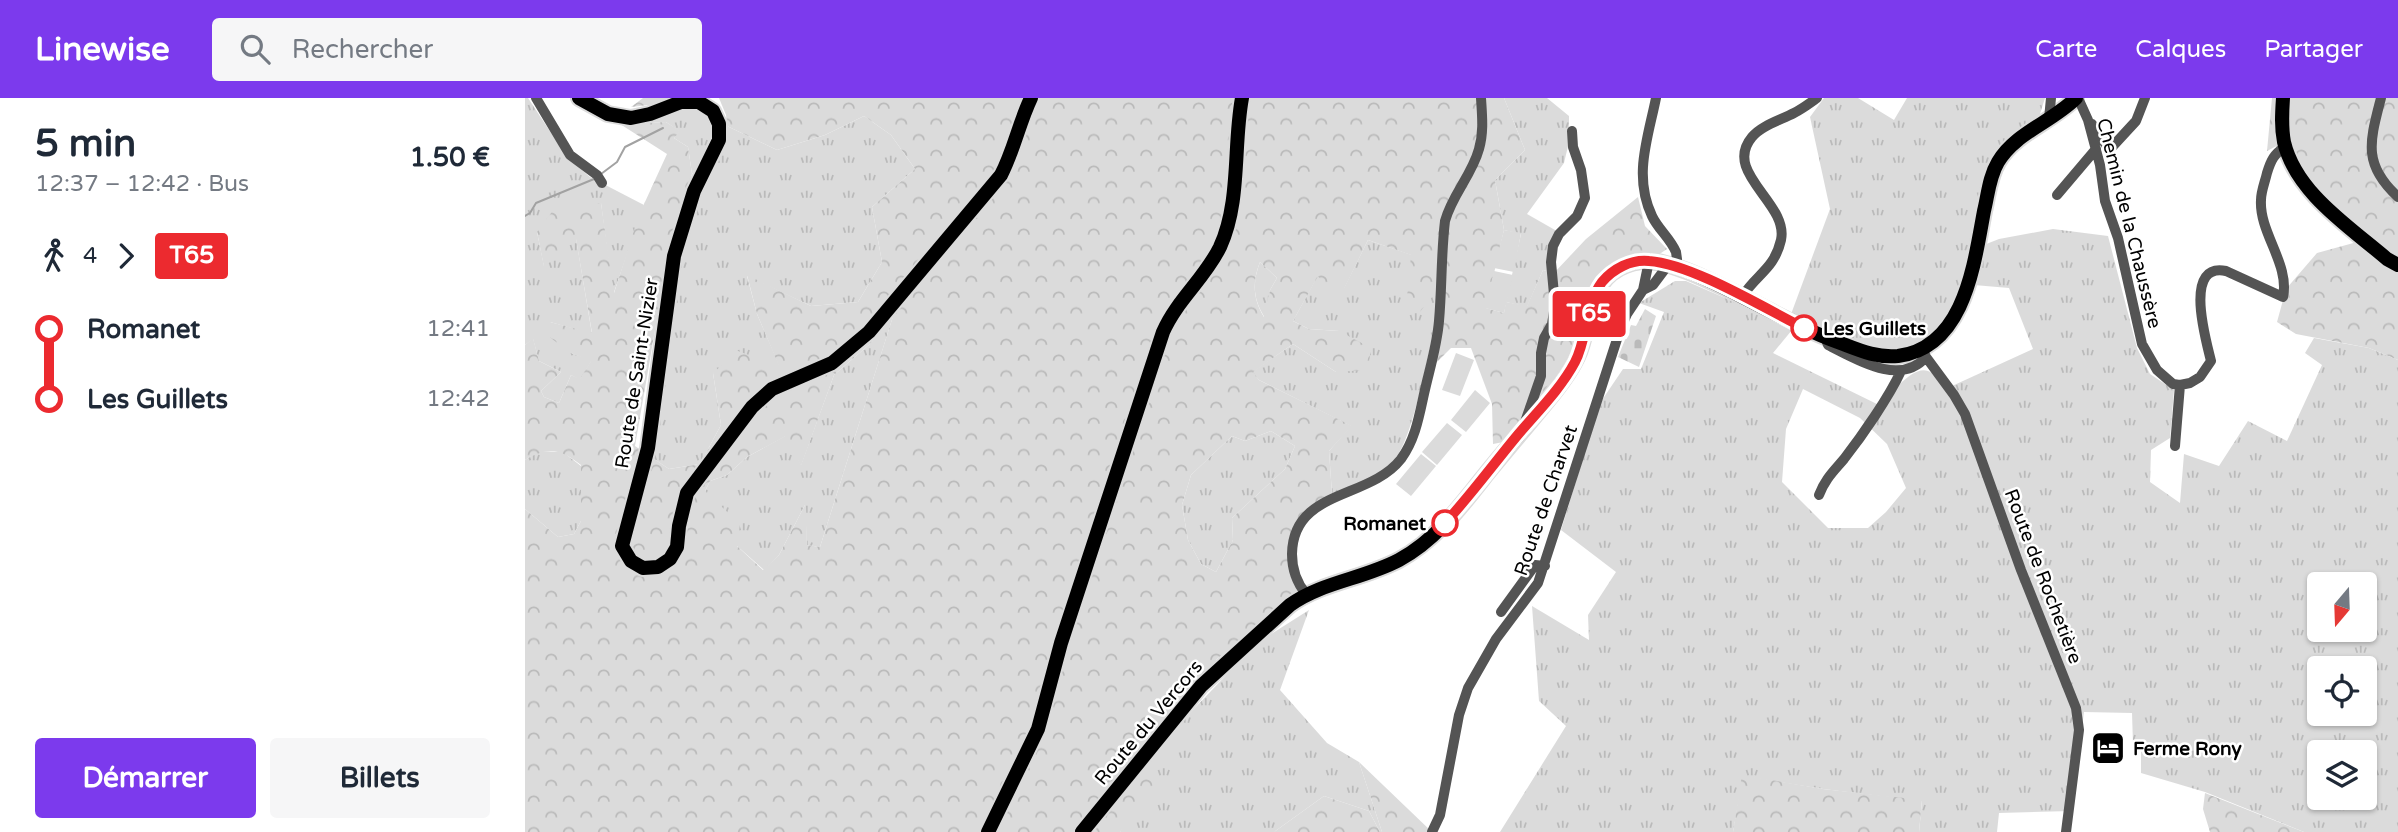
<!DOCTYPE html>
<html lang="fr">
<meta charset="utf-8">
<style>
body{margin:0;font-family:"Varela Round",sans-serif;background:#f6f6f7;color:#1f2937;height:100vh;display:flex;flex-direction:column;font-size:26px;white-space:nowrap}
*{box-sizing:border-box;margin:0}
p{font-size:23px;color:#747a83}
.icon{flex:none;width:38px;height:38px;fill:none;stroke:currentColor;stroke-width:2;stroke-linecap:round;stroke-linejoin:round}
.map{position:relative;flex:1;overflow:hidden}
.panel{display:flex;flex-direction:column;background:#fff;width:525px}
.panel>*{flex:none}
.badge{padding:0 14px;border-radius:5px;font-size:24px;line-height:46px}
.needle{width:46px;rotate:199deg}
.fabs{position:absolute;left:1782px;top:474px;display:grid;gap:14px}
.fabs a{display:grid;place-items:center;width:70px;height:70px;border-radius:7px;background:#fff;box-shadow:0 2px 5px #0004;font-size:35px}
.map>.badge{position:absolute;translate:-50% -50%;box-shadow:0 0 0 4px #fff}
.legs{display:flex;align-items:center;gap:10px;height:77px;padding:0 35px;font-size:23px}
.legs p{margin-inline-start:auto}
.summary{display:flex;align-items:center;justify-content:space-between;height:119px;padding:0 35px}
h1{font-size:38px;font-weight:700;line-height:52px}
.action{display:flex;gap:14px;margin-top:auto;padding:14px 35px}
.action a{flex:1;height:80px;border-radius:7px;background:#7c3aed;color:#fff;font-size:28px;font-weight:700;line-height:80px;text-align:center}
.action a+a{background:#f6f6f7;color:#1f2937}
ul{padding:0 35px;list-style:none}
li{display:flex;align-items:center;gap:24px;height:70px;font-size:26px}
li i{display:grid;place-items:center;width:10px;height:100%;margin:0 9px;background:currentColor}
li i::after{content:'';width:18px;height:18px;margin:-9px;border:5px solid;border-radius:50%;background:#fff}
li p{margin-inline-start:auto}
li:first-child i{background:linear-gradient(#0000 50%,currentColor 0)}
li:last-child i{background:linear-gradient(currentColor 50%,#0000 0)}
header{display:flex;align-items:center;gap:42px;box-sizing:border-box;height:98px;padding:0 35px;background:#7c3aed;color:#fff}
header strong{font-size:33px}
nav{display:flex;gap:38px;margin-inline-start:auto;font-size:24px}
.search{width:490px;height:63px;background:#f6f6f7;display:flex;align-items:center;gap:18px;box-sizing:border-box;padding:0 24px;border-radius:7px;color:#747a83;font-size:26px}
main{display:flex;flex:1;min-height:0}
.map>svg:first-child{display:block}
.grass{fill:url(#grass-tufts);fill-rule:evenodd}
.forest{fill:url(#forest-crowns);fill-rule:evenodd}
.cemetery{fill:url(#cemetery-stones)}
.pitch{fill:#dbdbdb}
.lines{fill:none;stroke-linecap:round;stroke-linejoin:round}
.stream{stroke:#a2a2a2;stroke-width:2}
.major-casing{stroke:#dbdbdb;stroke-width:18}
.minor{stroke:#545454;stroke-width:10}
.major{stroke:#000;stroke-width:14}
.line-1-casing{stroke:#fff;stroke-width:16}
.line-1{stroke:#ec2a2f;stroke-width:10}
.stop-1-dot{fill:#fff;stroke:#ec2a2f;stroke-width:3.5}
.labels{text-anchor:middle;stroke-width:5;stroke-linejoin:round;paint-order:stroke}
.street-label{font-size:19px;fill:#000;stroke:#fff}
.stop-label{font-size:19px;font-weight:bold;fill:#000;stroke:#fff;text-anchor:start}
.poi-label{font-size:19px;font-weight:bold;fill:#000;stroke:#fff;text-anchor:start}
</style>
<header>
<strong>Linewise</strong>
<div class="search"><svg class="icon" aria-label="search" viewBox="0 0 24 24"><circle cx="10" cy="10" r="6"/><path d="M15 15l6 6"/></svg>Rechercher</div>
<nav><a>Carte</a><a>Calques</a><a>Partager</a></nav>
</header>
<main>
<section class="panel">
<div class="summary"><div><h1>5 min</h1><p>12:37 – 12:42 · Bus</p></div><b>1.50 €</b></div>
<div class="legs"><svg class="icon" aria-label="walk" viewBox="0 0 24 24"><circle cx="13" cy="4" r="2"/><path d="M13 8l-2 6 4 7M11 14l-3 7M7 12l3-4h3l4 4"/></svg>4<svg class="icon" aria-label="forward" viewBox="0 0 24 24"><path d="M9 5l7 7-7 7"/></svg><b class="badge" style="background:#ec2a2f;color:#fff">T65</b></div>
<ul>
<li><i style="color:#ec2a2f"></i><b>Romanet</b><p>12:41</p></li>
<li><i style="color:#ec2a2f"></i><b>Les Guillets</b><p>12:42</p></li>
</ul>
<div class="action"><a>Démarrer</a><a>Billets</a></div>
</section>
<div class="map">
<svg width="1873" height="734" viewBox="0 0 1873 734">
<defs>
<pattern id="grass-tufts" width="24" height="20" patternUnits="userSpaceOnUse" patternTransform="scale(1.75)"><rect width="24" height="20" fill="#dbdbdb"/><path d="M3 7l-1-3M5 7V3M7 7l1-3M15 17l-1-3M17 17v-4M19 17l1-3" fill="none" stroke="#bababa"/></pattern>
<pattern id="forest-crowns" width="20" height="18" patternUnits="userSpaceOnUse" patternTransform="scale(1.75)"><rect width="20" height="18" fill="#dbdbdb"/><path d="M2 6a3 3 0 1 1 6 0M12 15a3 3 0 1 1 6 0" fill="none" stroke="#bababa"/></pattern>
<pattern id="cemetery-stones" width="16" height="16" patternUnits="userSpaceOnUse" patternTransform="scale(1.75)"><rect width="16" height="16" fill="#dbdbdb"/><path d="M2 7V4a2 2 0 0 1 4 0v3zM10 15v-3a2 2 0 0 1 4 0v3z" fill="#bababa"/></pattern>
</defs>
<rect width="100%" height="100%" fill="#fff"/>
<path class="grass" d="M0,0H3L42,59L65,79L119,107L88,197L76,105L12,134L19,168L51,140L67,236L25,224L46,255L67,262L55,282L46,277L34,305L19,299L16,293L36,274L14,263L8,241L0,247Z
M979,0H1022L1044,18V44L1039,65L1002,116L1030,132L1029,175L1018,172L1002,209L981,204L996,136L979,132L970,82L1000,52Z
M1299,0H1333L1369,22L1382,0H1520L1514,19L1475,51L1446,152L1474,141L1528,131L1583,138L1612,250L1625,276L1649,292L1645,340L1626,352L1625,384L1655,405L1659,356L1694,368L1723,323L1762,343L1797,267L1780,255L1789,240L1844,250L1873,262V734H1779L1680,694L1616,675V653L1608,646L1607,615L1559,614L1546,713L1474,715L1472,734H1394L1397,703L1298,691L1218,678L1208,734H975L1041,628L1014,603L1007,508L1064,542L1063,517L1091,474L1036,432L1075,305L1098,271H1116L1139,214L1114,205L1150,183H1161L1262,227L1305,111L1285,19ZM1449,187L1484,190L1508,251L1427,288H1420C1415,283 1409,275 1403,273C1387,267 1364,298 1356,308L1248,255L1267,232L1351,263L1376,265L1403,254L1426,236ZM1278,291L1335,320L1362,346L1381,390L1361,414L1343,430H1303L1257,384L1261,331ZM1794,486H1839V532H1794ZM1794,570H1839V616H1794ZM1794,654H1839V700H1794Z
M166,9C205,20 184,55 167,76L163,49L149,40L154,33L141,24L120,25L152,11Z
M339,18L366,37L390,71L347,109L357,164L333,204L286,208L222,178L232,216L255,269L188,275L196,327L175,366L144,371L126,359L155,156L166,108L200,46L202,28L252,52L300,37Z
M843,142L887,157L911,193L913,210C906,242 889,341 869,362C853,380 829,387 807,396L804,353L826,328L734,282L727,274L768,246L811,274L814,233L784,231L768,223L793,177L819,190Z
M735,164L752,180L745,192L740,220C728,201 727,185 735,164Z
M371,209L295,449L282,447L280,407L254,457L239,472L212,448L180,393L185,383L202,377L222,359L262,337L276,367L309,277L346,245Z
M746,333L770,348L760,371L707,420L708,442L691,474L676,466L663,442L657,407L666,377L707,338L720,343Z
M14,353L38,354L56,368V423L49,436L33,439L0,411V362Z
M784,512L755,592L802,645L834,664L857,734H855L844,713L799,698L749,734H595L640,641L732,545Z"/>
<path class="forest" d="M118,0H149L132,6L106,9Z
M194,0H979L1000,52L970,82L979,132L961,210L979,215L981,204L1002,208L1018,172L1029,175L1061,141L1113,99L1120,128L1142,151L1133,157L1084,169L1063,196L1054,239L1047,255L999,340L968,346L967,306L946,250H926L909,267L911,194L894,215L881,210L886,157L843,142L819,191L800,189L793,178L768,223L784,231L814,233L846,250L843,272L811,274L768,246L728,274L734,282L827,328L804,353L807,396L782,412L763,464L773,495L692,561L640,641L626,694L595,734H0V411L33,439L49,436L56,423V367C35,351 24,348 0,362V247L8,240L14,263L36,274L16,293L19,299L34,305L46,277L55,281L66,263L46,255L15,232L25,224L67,235L51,141L19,169L12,134L32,107L76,105L89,195L114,117L142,56L95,26L141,24L155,33L149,40L163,49L167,76L143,157L110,348L144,371L175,366L196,327L188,275L213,253L254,268L232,216L222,177L286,208L333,204L357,164L347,109L390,71L366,37L339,18L300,37L252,52L202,28L201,17ZM735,164L752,180L745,192L739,219C728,201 727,184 735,164ZM370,212L295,449L282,447L281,405L254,457L238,472L212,448L215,426L180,393L185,383L202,377L222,359L261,338L276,368L309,277L346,245ZM746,333L770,348L760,371L707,420L708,442L691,474L676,466L663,442L657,407L666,377L707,338L720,343Z
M1747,0H1873V262L1844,250L1771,236L1752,224L1761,191L1792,155L1843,141L1798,100L1779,76L1761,43L1742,53Z
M834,664L907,734H857Z
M1217,677L1298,691L1397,702L1394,734H1208Z
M1680,695L1779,734H1685L1678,711Z
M799,698L844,713L855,734H749Z"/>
<path class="cemetery" d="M1120,211L1131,218L1114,269L1093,259L1106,227L1111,228Z"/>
<path class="pitch" d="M979,132L996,135L989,174L969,170Z
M969,173L988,177L979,215L960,210Z
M931,255L949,262L935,298L917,292Z
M950,292L965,305L941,334L926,322Z
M922,325L937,337L912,367L897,354Z
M896,356L911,368L886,398L871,386Z"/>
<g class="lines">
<path class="stream" d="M76,76L92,64L100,49L138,30
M0,118L5,115L11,105L69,81"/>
<g class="major-casing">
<path id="major" d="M54,0L83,16L106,20L125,16L156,4H174L188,13L194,26V42L169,93L149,158L123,350L97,448L106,463L118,470L133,469L145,461L152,449L154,428L162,395L227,309L247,291L307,265L344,234L476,77C489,52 494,25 506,0
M1758,0C1757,15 1756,29 1759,44C1771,95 1825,129 1862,161L1873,167
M463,734L513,631L536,545L638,234C652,202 680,180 695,149C716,103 708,48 717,0
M557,734L676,588L765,507C797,484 838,481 874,462C911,442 936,408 962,375C980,353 998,332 1016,310C1029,295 1043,278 1052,259C1066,230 1060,188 1094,170C1104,165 1115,162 1126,163C1154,167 1181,181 1206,193C1243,212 1279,232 1318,246C1336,253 1353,260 1373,258C1440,249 1449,166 1459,113C1463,97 1464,79 1473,64C1490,35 1527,24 1551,0"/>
</g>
<path class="minor" d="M11,0L45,57L72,77L77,85
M1131,0C1123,40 1108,78 1127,118C1133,131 1145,140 1151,154L1152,161L1149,169
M1553,0L1563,22L1575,67L1580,103L1593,140L1617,246L1632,272L1648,286L1655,287L1665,285L1675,279L1686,263C1681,242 1658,164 1701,173L1758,199C1765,166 1734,135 1736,102C1736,93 1740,84 1742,75C1746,62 1749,56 1760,49
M1856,0C1845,43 1837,66 1873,99
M1524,21L1526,0
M1567,26L1581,47L1587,49L1611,23L1620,0
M1532,97L1571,51
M1118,192L1128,187L1143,167
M1217,199C1231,176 1249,172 1256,142C1264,105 1197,75 1227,39C1237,27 1256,22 1269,15C1277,11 1285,5 1292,0
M1301,242L1303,247C1331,261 1375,289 1401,259
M1397,250L1401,259L1429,297L1440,316L1496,472L1551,610L1554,632L1541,734
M999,327L1016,278V255L1019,240L1027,226L1030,207L1026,164L1028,148L1034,136L1052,118L1060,100L1056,72L1048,49L1047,33
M1650,348L1655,287
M1294,397C1300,381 1309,373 1319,361C1337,338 1364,299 1376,273
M781,496C772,485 767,470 767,456C768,391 844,402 876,361C890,342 894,319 899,296C904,273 912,248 914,223C917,190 916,156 920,123C927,97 947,77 954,51C959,34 957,17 956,0
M976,514L1010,467L1020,468
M907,734L915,717L934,617L943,590L971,541L1013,485L1095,232L1102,216L1118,192L1124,163"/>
<use href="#major" class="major"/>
</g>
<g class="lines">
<g class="line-1-casing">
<path id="line-1" d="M920,425C945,398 967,368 991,339C1011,315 1035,292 1050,264C1063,239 1060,207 1077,184C1088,171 1106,161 1124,163C1167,166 1239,210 1279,230"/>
</g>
<use href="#line-1" class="line-1"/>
</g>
<defs>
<g id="hotel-square" transform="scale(1.75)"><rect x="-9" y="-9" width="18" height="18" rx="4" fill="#000" stroke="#fff"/><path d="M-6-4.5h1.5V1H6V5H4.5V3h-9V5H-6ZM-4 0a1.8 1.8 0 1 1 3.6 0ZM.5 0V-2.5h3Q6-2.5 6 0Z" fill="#fff"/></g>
</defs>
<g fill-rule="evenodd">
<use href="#hotel-square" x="1583" y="650"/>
</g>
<g class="stop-1-dot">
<circle cx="1279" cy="230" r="12"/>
<circle cx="920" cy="425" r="12"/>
</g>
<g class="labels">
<g class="street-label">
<text transform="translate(1605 125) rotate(76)" y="7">Chemin de la Chaussère</text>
<text transform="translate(111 275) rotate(-81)" y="7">Route de Saint-Nizier</text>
<text transform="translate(1020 402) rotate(-71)" y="7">Route de Charvet</text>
<text transform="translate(1519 478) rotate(69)" y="7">Route de Rochetière</text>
<text transform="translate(623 624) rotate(-50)" y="7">Route du Vercors</text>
</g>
<g class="stop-label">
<text x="1298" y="237">Les Guillets</text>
<text x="901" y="432" text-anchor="end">Romanet</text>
</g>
<g class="poi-label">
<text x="1608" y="657">Ferme Rony</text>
</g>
</g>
</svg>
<div class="fabs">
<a><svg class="needle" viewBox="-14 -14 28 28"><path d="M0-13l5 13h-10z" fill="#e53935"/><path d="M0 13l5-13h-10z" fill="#747a83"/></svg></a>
<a><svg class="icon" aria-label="locate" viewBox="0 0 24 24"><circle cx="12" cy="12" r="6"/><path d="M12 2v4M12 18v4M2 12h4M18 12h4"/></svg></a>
<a><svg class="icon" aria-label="layers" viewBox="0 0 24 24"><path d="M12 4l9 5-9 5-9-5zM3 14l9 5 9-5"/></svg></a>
</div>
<b class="badge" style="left:1064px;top:216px;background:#ec2a2f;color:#fff">T65</b>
</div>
</main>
